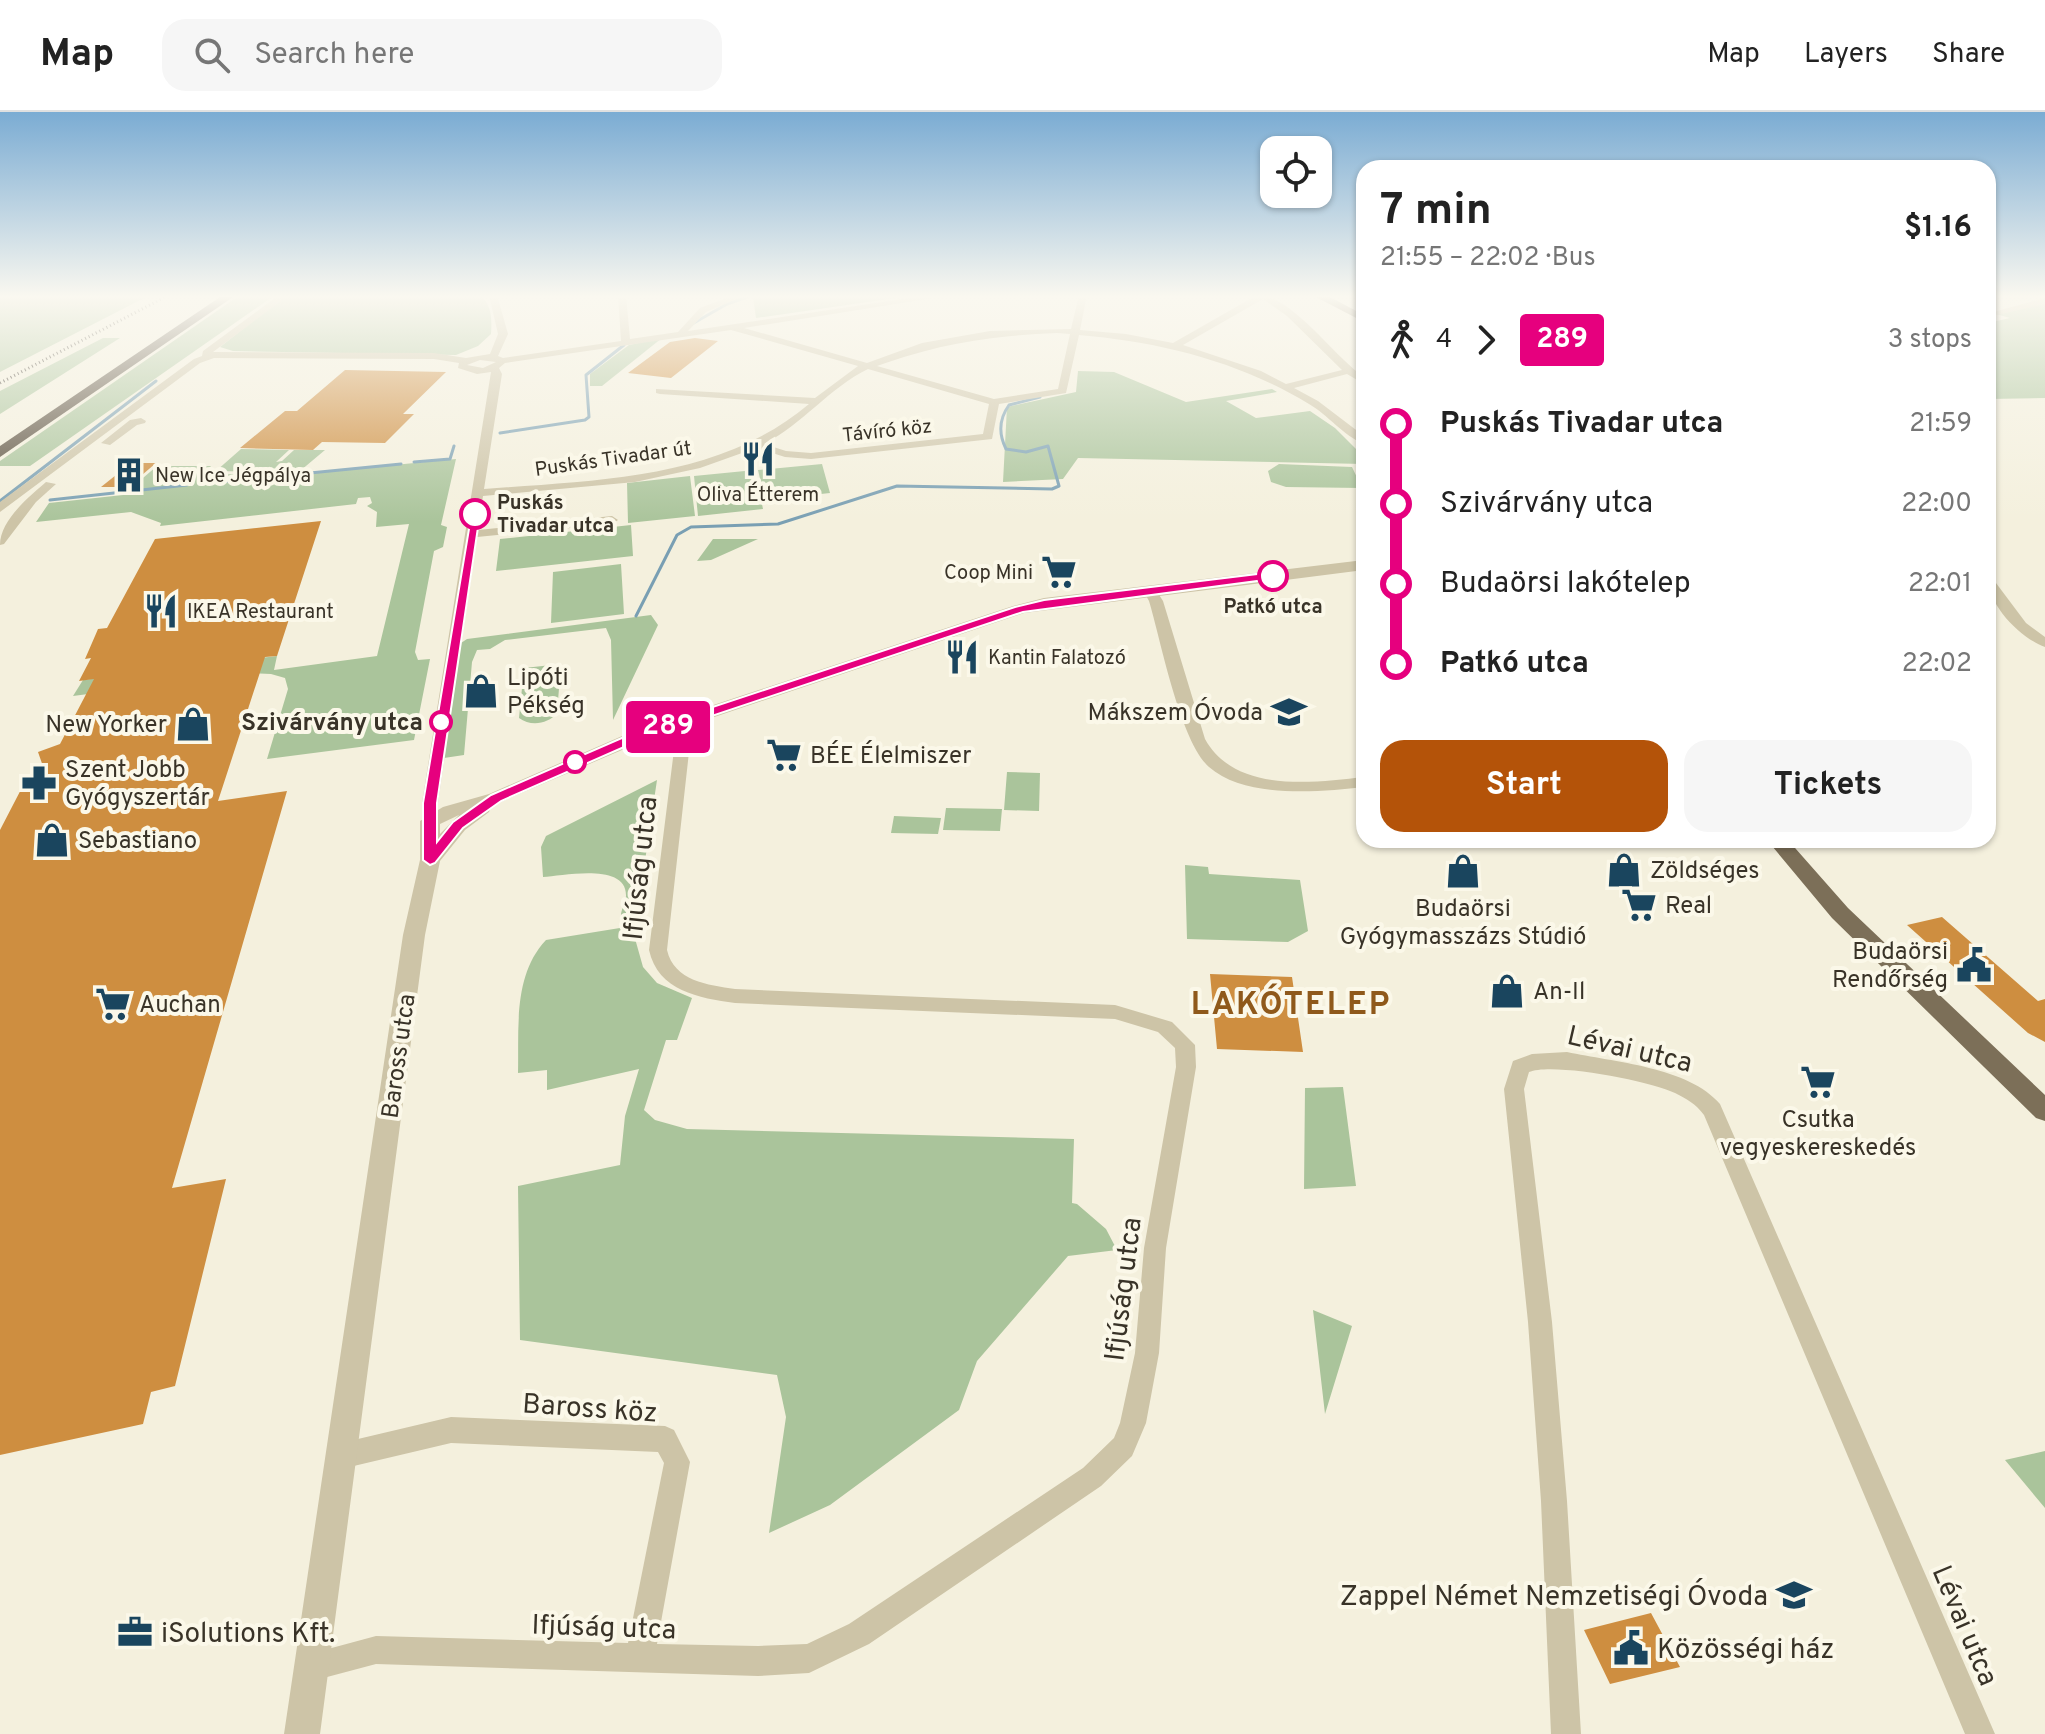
<!DOCTYPE html>
<meta charset="utf-8">
<style>
body{margin:0;font-family:Overpass,sans-serif;background:#f6f6f6;color:#222;height:100vh;display:flex;flex-direction:column;font-size:30px;white-space:nowrap}
*{box-sizing:border-box;margin:0}
p{font-size:26px;color:#767676}
.icon{flex:none;width:44px;height:44px;fill:none;stroke:currentColor;stroke-width:2;stroke-linecap:round;stroke-linejoin:round}
.map{position:relative;flex:1;overflow:hidden}
.side{position:absolute;left:1356px;top:48px;width:640px;height:688px;display:flex;flex-direction:column;background:#fff;border-radius:24px;box-shadow:0 2px 6px #0004}
.side>*{flex:none}
.badge{padding:0 16px;border-radius:6px;font-size:28px;line-height:52px}
.fabs{position:absolute;left:1260px;top:24px;display:grid;gap:16px}
.fabs a{display:grid;place-items:center;width:72px;height:72px;border-radius:16px;background:#fff;box-shadow:0 2px 6px #0004;font-size:40px}
.map>.badge{position:absolute;translate:-50% -50%;box-shadow:0 0 0 4px #fff}
.legs{display:flex;align-items:center;gap:12px;height:88px;padding:0 24px;font-size:26px}
.legs p{margin-inline-start:auto}
.head{display:flex;align-items:center;justify-content:space-between;height:136px;padding:0 24px}
h1{font-size:44px;font-weight:700;line-height:60px}
.action{display:flex;gap:16px;margin-top:auto;padding:16px 24px}
.action a{flex:1;height:92px;border-radius:24px;background:#b45309;color:#fff;font-size:32px;font-weight:700;line-height:92px;text-align:center}
.action a+a{background:#f6f6f6;color:#222}
ul{padding:0 24px;list-style:none}
li{display:flex;align-items:center;gap:28px;height:80px;font-size:30px}
li i{display:grid;place-items:center;width:12px;height:100%;margin:0 10px;background:currentColor}
li i::after{content:'';width:20px;height:20px;margin:-10px;border:6px solid;border-radius:50%;background:#fff}
li p{margin-inline-start:auto}
li:first-child i{background:linear-gradient(#0000 50%,currentColor 0)}
li:last-child i{background:linear-gradient(currentColor 50%,#0000 0)}
header{display:flex;align-items:center;gap:48px;box-sizing:border-box;height:112px;padding:0 40px;background:#fff;border-bottom:2px solid #e0e0e0}
header strong{font-size:38px}
nav{display:flex;gap:44px;margin-inline-start:auto;font-size:28px}
.search{width:560px;height:72px;background:#f6f6f6;display:flex;align-items:center;gap:20px;box-sizing:border-box;padding:0 28px;border-radius:24px;color:#767676;font-size:30px}
.map>svg:first-child{display:block}
.green{fill:#aac49b}
.lines{fill:none;stroke-linecap:round;stroke-linejoin:round}
.stream{stroke:#799fb3;stroke-width:3}
.building{fill:#ce8e40}
.minor{fill:#cdc4a7;fill-rule:evenodd}
.tertiary{fill:#cdc4a7;fill-rule:evenodd}
.primary{fill:#7c6f58;fill-rule:evenodd}
.motorway{fill:#5b503f;fill-rule:evenodd}
.rail{stroke:#393328;stroke-width:3;stroke-dasharray:1 3;stroke-linecap:butt}
.line-1{fill:#e6007e;stroke:#fff;stroke-width:2}
.stop-1-dot{fill:#fff;stroke:#e6007e;stroke-width:4}
.labels{text-anchor:middle;stroke-width:8;stroke-linejoin:round;paint-order:stroke}
.far-street-label{font-size:20px;fill:#393328;stroke:#fbf8e9}
.far-poi-label{font-size:20px;fill:#393328;stroke:#fbf8e9;text-anchor:start}
.far-stop-label{font-size:20px;font-weight:bold;fill:#393328;stroke:#fbf8e9;text-anchor:start}
.poi-label{font-size:24px;fill:#393328;stroke:#fbf8e9;text-anchor:start}
.stop-label{font-size:24px;font-weight:bold;fill:#393328;stroke:#fbf8e9;text-anchor:end}
.street-label{font-size:24px;fill:#393328;stroke:#fbf8e9}
.near-street-label{font-size:28px;fill:#393328;stroke:#fbf8e9}
.near-poi-label{font-size:28px;fill:#393328;stroke:#fbf8e9;text-anchor:start}
.district-label{font-size:32px;font-weight:bold;letter-spacing:2px;fill:#8f591b;stroke:#fbf8e9}
</style>
<header>
<strong>Map</strong>
<div class="search"><svg class="icon" aria-label="search" viewBox="0 0 24 24"><circle cx="10" cy="10" r="6"/><path d="M15 15l6 6"/></svg>Search here</div>
<nav><a>Map</a><a>Layers</a><a>Share</a></nav>
</header>
<div class="map">
<svg width="2045" height="1622" viewBox="0 0 2045 1622">
<rect width="100%" height="100%" fill="#f4f0dd"/>
<path class="green" d="M0,183H150L0,260Z
M240,183H275L30,354H0V349Z
M286,183H480C492,193 492,207 491,222L478,234L456,243L233,239L220,235Z
M757,183H916L756,206L753,185Z
M2045,191V286L1988,287V211L2010,206L1996,202Z
M103,226H120L0,302V279Z
M662,226L602,274H590V262L629,233Z
M1078,259L1114,260L1186,290L1272,277L1277,280L1226,289L1256,306L1310,299L1335,316L1364,345V352L1078,346L1063,367L1003,370L1007,295L1076,280Z
M241,337L289,338L276,350L282,349L294,338H325L300,359L267,358L270,354L264,360L216,359Z
M456,347L441,413L447,415L443,435L434,439L415,540L418,548L430,547L414,628L267,647L288,577L285,566L271,562L247,561L73,584L83,568L277,544L274,558L377,544L409,412L376,415L377,400L367,394L372,391L370,385L358,386L356,392L160,414L161,411L131,400L36,410L49,391L123,383L157,354H211L204,362L290,363Z
M822,352L830,381L765,388L758,358Z
M1279,352L1352,355L1362,376L1286,375L1271,370L1268,359Z
M755,358L763,397L698,404L694,364Z
M690,364L695,404L628,411L627,371Z
M631,413L633,444L496,459L500,427Z
M713,427H758L711,448L697,449Z
M621,452L624,502L551,511L553,460Z
M651,503L658,513L613,608L611,528L606,516L505,528L490,537L477,538L472,550L464,643L444,646L461,531L467,527Z
M561,552L557,601C548,612 531,615 519,606L524,556Z
M1007,660L1040,661L1039,699L1004,698Z
M657,668L634,823L643,855L657,871L692,886L677,928H666L644,998L655,1008L687,1017L1074,1027L1072,1091L1077,1092L1106,1117L1117,1138L1068,1144L977,1249L959,1298L830,1393L769,1421L786,1305L777,1263L520,1228L518,1074L620,1053L625,1004L639,957L547,978V958L518,961C519,916 513,863 546,828L626,815L621,802C622,796 626,789 626,784C627,750 563,764 543,765L541,735L546,724Z
M946,696L1002,697L1000,719L943,718Z
M894,704L941,706L938,722L891,721Z
M1185,753L1208,755L1209,762L1300,768L1308,819L1288,830L1187,827Z
M1343,975L1356,1074L1304,1077L1305,976Z
M1313,1198L1352,1214L1325,1302Z
M2045,1339V1396L2005,1348Z"/>
<g class="lines">
<path class="stream" d="M692,212L727,192L753,183
M500,321L585,308L589,305L586,263L624,233
M414,350L450,347L454,334
M219,370L401,352
M50,388L187,373
M0,389L156,269
M636,504L677,423L691,415L778,412L897,374L1052,377L1059,374L1048,334L1026,340L1006,337C998,321 999,307 1009,293L1040,285"/>
</g>
<path class="building" d="M695,226L718,229L671,266L628,261L670,230Z
M345,258L446,260L403,302H414L385,331L322,330L313,338L240,336L285,299H297Z
M131,351H156L128,375H101Z
M321,409L277,544L265,545L218,689L287,679L172,1076L226,1067L175,1274L151,1280L143,1312L0,1343V718L28,664L45,660L38,640L60,632L94,567L79,569L91,546L85,547L95,524L98,517L107,516L155,427Z
M1942,805L2038,889L2045,887V930L2028,921L1907,813Z
M1210,862L1292,865L1303,940L1217,937Z
M1651,1501L1680,1555L1610,1572L1584,1518Z"/>
<g class="lines">
<path class="minor" d="M279,183H289L213,240L434,241L466,246L490,242L498,222L489,183H497L508,222L498,244L503,246L621,229L618,183H626L630,227L678,220L700,196L734,183H746L706,200L688,219L929,183H952L744,216L867,251L922,231L990,219L1071,217L1079,183H1087L1080,218L1126,222L1173,231L1257,183C1292,183 1334,245 1364,265V272L1347,262L1294,276L1318,289L1364,324V332C1344,324 1328,303 1309,292C1238,249 1160,230 1079,223L1066,281L999,292L992,327L811,347L785,345L756,336L700,356L635,370L483,384L478,418L612,404L618,408L612,412L477,425L438,691V709L430,714L422,709V691L491,260L477,262L458,256L459,251L434,247L214,246L200,251L0,400V390L194,247L202,244L203,239ZM1263,187L1287,204L1342,258L1286,272L1261,259L1183,233ZM731,218L858,254L815,286L656,277V281L660,282L809,292C719,368 597,368 484,377L502,262L499,256L505,251ZM1057,221L1070,222L1058,277L994,287L877,254C941,231 990,224 1057,221ZM480,248L496,250L483,256L467,253ZM868,257L989,292L983,322L811,341L786,339L764,332C803,312 829,276 868,257Z
M2045,186V192L1997,203L1993,200Z
M141,306L146,309L145,311L137,313L110,333L101,331L130,308Z
M46,370L56,372L36,390L4,432L0,433C0,408 29,385 46,370Z
M1988,466L1993,467L2026,511L2045,525V535C2020,526 1988,493 1988,466Z
M1149,474L1154,475L1163,489L1205,627C1235,681 1311,671 1364,665V675C1320,680 1245,687 1209,655C1180,629 1161,529 1149,489L1143,478Z
M677,607L682,608L691,622L667,838C674,869 708,873 735,877L1115,893L1172,910L1195,933L1196,955L1166,1136L1159,1241L1146,1311L1132,1344L1101,1374L869,1532L809,1561L758,1564L376,1552L312,1569L302,1564L297,1554L302,1544L376,1524L628,1531L664,1351L658,1340L451,1331L341,1357L332,1353L328,1344L332,1335L341,1331L451,1305L665,1314L674,1318L690,1350L657,1532L758,1534L807,1532L849,1512L1083,1356L1114,1326L1120,1311L1135,1241L1144,1136L1176,955L1175,936L1158,920L1115,907L735,891C699,886 658,879 649,838L673,646L675,622L670,611Z
M1567,940C1613,950 1689,955 1720,992L1995,1622H1965L1704,1003C1696,992 1687,987 1675,981C1650,969 1553,950 1529,960L1524,977L1552,1210L1567,1389L1581,1622H1551L1541,1389L1528,1210L1504,977L1513,949L1532,942Z"/>
<path class="tertiary" d="M1364,448V458L1024,501L643,629L491,694L489,700L465,718L440,749L425,823L320,1622H284L403,823L420,748V709L443,695L489,682L629,621L1013,494L1044,486ZM459,703L440,722V712Z"/>
<path class="primary" d="M1312,183H1326L1364,203V210Z
M1767,728H1788L1848,796L2045,983V1009L2036,1006L1832,806Z"/>
<path class="motorway" d="M223,183H236L0,345V334Z"/>
<path class="rail" d="M0,271L169,183"/>
</g>
<linearGradient id="sky" x2="0" y2="1"><stop stop-color="#7bacd3"/><stop offset="0.45" stop-color="#faf8f0"/><stop offset="1" stop-color="#faf8f0" stop-opacity="0"/></linearGradient>
<rect width="2045" height="410" fill="url(#sky)"/>
<path class="line-1" d="M472,399L480,402L437,691V730L453,710L491,683L631,622L1015,495L1044,488L1273,460L1279,464L1273,467L1023,500L640,628L501,689L463,716L435,751L430,753L423,748V691Z"/>
<defs>
<g id="restaurant-bare" transform="scale(2.76)"><path d="M-5-6h1v4h1v-4h1v4h1v-4h1v5L-1.5 .5V6h-2V.5L-5-1ZM5-6V6H3V1.5H1.5Q1.5-4 5-6Z" fill="#1a455e" stroke="#fbf8e9" stroke-width="2.5" paint-order="stroke"/></g>
<g id="building-bare" transform="scale(2.76)"><path d="M-4-6H4V6H1V3H-1V6H-4ZM-2.5-4.3h1.7v1.8h-1.7ZM.8-4.3h1.7v1.8H.8ZM-2.5-1h1.7V.8h-1.7ZM.8-1h1.7V.8H.8Z" fill="#1a455e" stroke="#fbf8e9" stroke-width="2.5" paint-order="stroke"/></g>
<g id="supermarket-bare" transform="scale(2.76)"><path d="M-6-5.5h2.5l.6 2H6L4.5 2H-2.5L-4.4-4H-6ZM-1.5 3.2a1.3 1.3 0 1 0 .1 0ZM3 3.2a1.3 1.3 0 1 0 .1 0Z" fill="#1a455e" stroke="#fbf8e9" stroke-width="2.5" paint-order="stroke"/></g>
<g id="shop-bare" transform="scale(2.76)"><path d="M-5-2.5h2.3a2.7 3.5 0 0 1 5.4 0H5L5.5 6h-11ZM-1.5-2.5h3a1.5 2.3 0 0 0-3 0Z" fill="#1a455e" stroke="#fbf8e9" stroke-width="2.5" paint-order="stroke"/></g>
<g id="school-bare" transform="scale(2.76)"><path d="M0-5L7-2L0 1L-7-2ZM-4 1L0 2.5L4 1V4Q0 6-4 4Z" fill="#1a455e" stroke="#fbf8e9" stroke-width="2.5" paint-order="stroke"/></g>
<g id="pharmacy-bare" transform="scale(2.76)"><path d="M-2-6h4v4h4v4h-4v4h-4v-4h-4v-4h4Z" fill="#1a455e" stroke="#fbf8e9" stroke-width="2.5" paint-order="stroke"/></g>
<g id="civic-bare" transform="scale(2.76)"><path d="M-.6-6.5H3V-4.5H.6V-3L4-1V1h2V6H-6V1h2V-1L-.6-3ZM-1.2 2.5V6h2.4V2.5Z" fill="#1a455e" stroke="#fbf8e9" stroke-width="2.5" paint-order="stroke"/></g>
<g id="office-bare" transform="scale(2.76)"><path d="M-6-3h4V-5.5h4V-3h4V5H-6ZM-1-4.5V-3h2v-1.5ZM-6 0V1H6V0Z" fill="#1a455e" stroke="#fbf8e9" stroke-width="2.5" paint-order="stroke"/></g>
</defs>
<g fill-rule="evenodd">
<use href="#restaurant-bare" x="758" y="347"/>
<use href="#building-bare" x="129" y="363"/>
<use href="#supermarket-bare" x="1059" y="460"/>
<use href="#restaurant-bare" x="161" y="499"/>
<use href="#restaurant-bare" x="962" y="545"/>
<use href="#shop-bare" x="481" y="579"/>
<use href="#school-bare" x="1289" y="600"/>
<use href="#shop-bare" x="193" y="612"/>
<use href="#supermarket-bare" x="784" y="643"/>
<use href="#pharmacy-bare" x="39" y="671"/>
<use href="#shop-bare" x="52" y="728"/>
<use href="#shop-bare" x="1624" y="758"/>
<use href="#shop-bare" x="1463" y="759"/>
<use href="#supermarket-bare" x="1639" y="793"/>
<use href="#civic-bare" x="1974" y="853"/>
<use href="#shop-bare" x="1507" y="879"/>
<use href="#supermarket-bare" x="113" y="892"/>
<use href="#supermarket-bare" x="1818" y="970"/>
<use href="#school-bare" x="1794" y="1483"/>
<use href="#office-bare" x="135" y="1520"/>
<use href="#civic-bare" x="1631" y="1536"/>
</g>
<g class="stop-1-dot">
<circle cx="475" cy="402" r="14"/>
<circle cx="1273" cy="464" r="14"/>
<circle cx="441" cy="610" r="10"/>
<circle cx="575" cy="650" r="10"/>
</g>
<g class="labels">
<g class="far-street-label">
<text transform="translate(887 318) rotate(-6)" y="7">Távíró köz</text>
<text transform="translate(613 346) rotate(-8)" y="7">Puskás Tivadar út</text>
</g>
<g class="far-poi-label">
<text x="155" y="370">New Ice Jégpálya</text>
<text x="758" y="389" text-anchor="middle">Oliva Étterem</text>
<text x="1033" y="467" text-anchor="end">Coop Mini</text>
<text x="187" y="506">IKEA Restaurant</text>
<text x="988" y="552">Kantin Falatozó</text>
</g>
<g class="far-stop-label">
<text x="497" y="397">Puskás<tspan x="497" dy="23">Tivadar utca</tspan></text>
<text x="1273" y="501" text-anchor="middle">Patkó utca</text>
</g>
<g class="poi-label">
<text x="507" y="573">Lipóti<tspan x="507" dy="28">Pékség</tspan></text>
<text x="1263" y="608" text-anchor="end">Mákszem Óvoda</text>
<text x="167" y="620" text-anchor="end">New Yorker</text>
<text x="810" y="651">BÉE Élelmiszer</text>
<text x="65" y="665">Szent Jobb<tspan x="65" dy="28">Gyógyszertár</tspan></text>
<text x="78" y="736">Sebastiano</text>
<text x="1650" y="766">Zöldséges</text>
<text x="1665" y="801">Real</text>
<text x="1463" y="804" text-anchor="middle">Budaörsi<tspan x="1463" dy="28">Gyógymasszázs Stúdió</tspan></text>
<text x="1948" y="847" text-anchor="end">Budaörsi<tspan x="1948" dy="28">Rendőrség</tspan></text>
<text x="1533" y="887">An-Il</text>
<text x="139" y="900">Auchan</text>
<text x="1818" y="1015" text-anchor="middle">Csutka<tspan x="1818" dy="28">vegyeskereskedés</tspan></text>
</g>
<g class="stop-label">
<text x="423" y="618">Szivárvány utca</text>
</g>
<g class="street-label">
<text transform="translate(398 944) rotate(-82)" y="8">Baross utca</text>
</g>
<g class="near-street-label">
<text transform="translate(639 756) rotate(-84)" y="10">Ifjúság utca</text>
<text transform="translate(1630 936) rotate(13)" y="10">Lévai utca</text>
<text transform="translate(1122 1177) rotate(-83)" y="10">Ifjúság utca</text>
<text transform="translate(590 1295) rotate(4)" y="10">Baross köz</text>
<text transform="translate(1966 1513) rotate(67)" y="10">Lévai utca</text>
<text transform="translate(604 1514) rotate(2)" y="10">Ifjúság utca</text>
</g>
<g class="near-poi-label">
<text x="1768" y="1493" text-anchor="end">Zappel Német Nemzetiségi Óvoda</text>
<text x="161" y="1530">iSolutions Kft.</text>
<text x="1657" y="1546">Közösségi ház</text>
</g>
<g class="district-label">
<text x="1291" y="902">LAKÓTELEP</text>
</g>
</g>
</svg>
<div class="fabs">
<a><svg class="icon" aria-label="locate" viewBox="0 0 24 24"><circle cx="12" cy="12" r="6"/><path d="M12 2v4M12 18v4M2 12h4M18 12h4"/></svg></a>
</div>
<b class="badge" style="left:668px;top:615px;background:#e6007e;color:#fff">289</b>
<section class="side">
<div class="head"><div><h1>7 min</h1><p>21:55 – 22:02 · Bus</p></div><b>$1.16</b></div>
<div class="legs"><svg class="icon" aria-label="walk" viewBox="0 0 24 24"><circle cx="13" cy="4" r="2"/><path d="M13 8l-2 6 4 7M11 14l-3 7M7 12l3-4h3l4 4"/></svg>4<svg class="icon" aria-label="forward" viewBox="0 0 24 24"><path d="M9 5l7 7-7 7"/></svg><b class="badge" style="background:#e6007e;color:#fff">289</b><p>3 stops</p></div>
<ul>
<li><i style="color:#e6007e"></i><b>Puskás Tivadar utca</b><p>21:59</p></li>
<li><i style="color:#e6007e"></i><span>Szivárvány utca</span><p>22:00</p></li>
<li><i style="color:#e6007e"></i><span>Budaörsi lakótelep</span><p>22:01</p></li>
<li><i style="color:#e6007e"></i><b>Patkó utca</b><p>22:02</p></li>
</ul>
<div class="action"><a>Start</a><a>Tickets</a></div>
</section>
</div>
